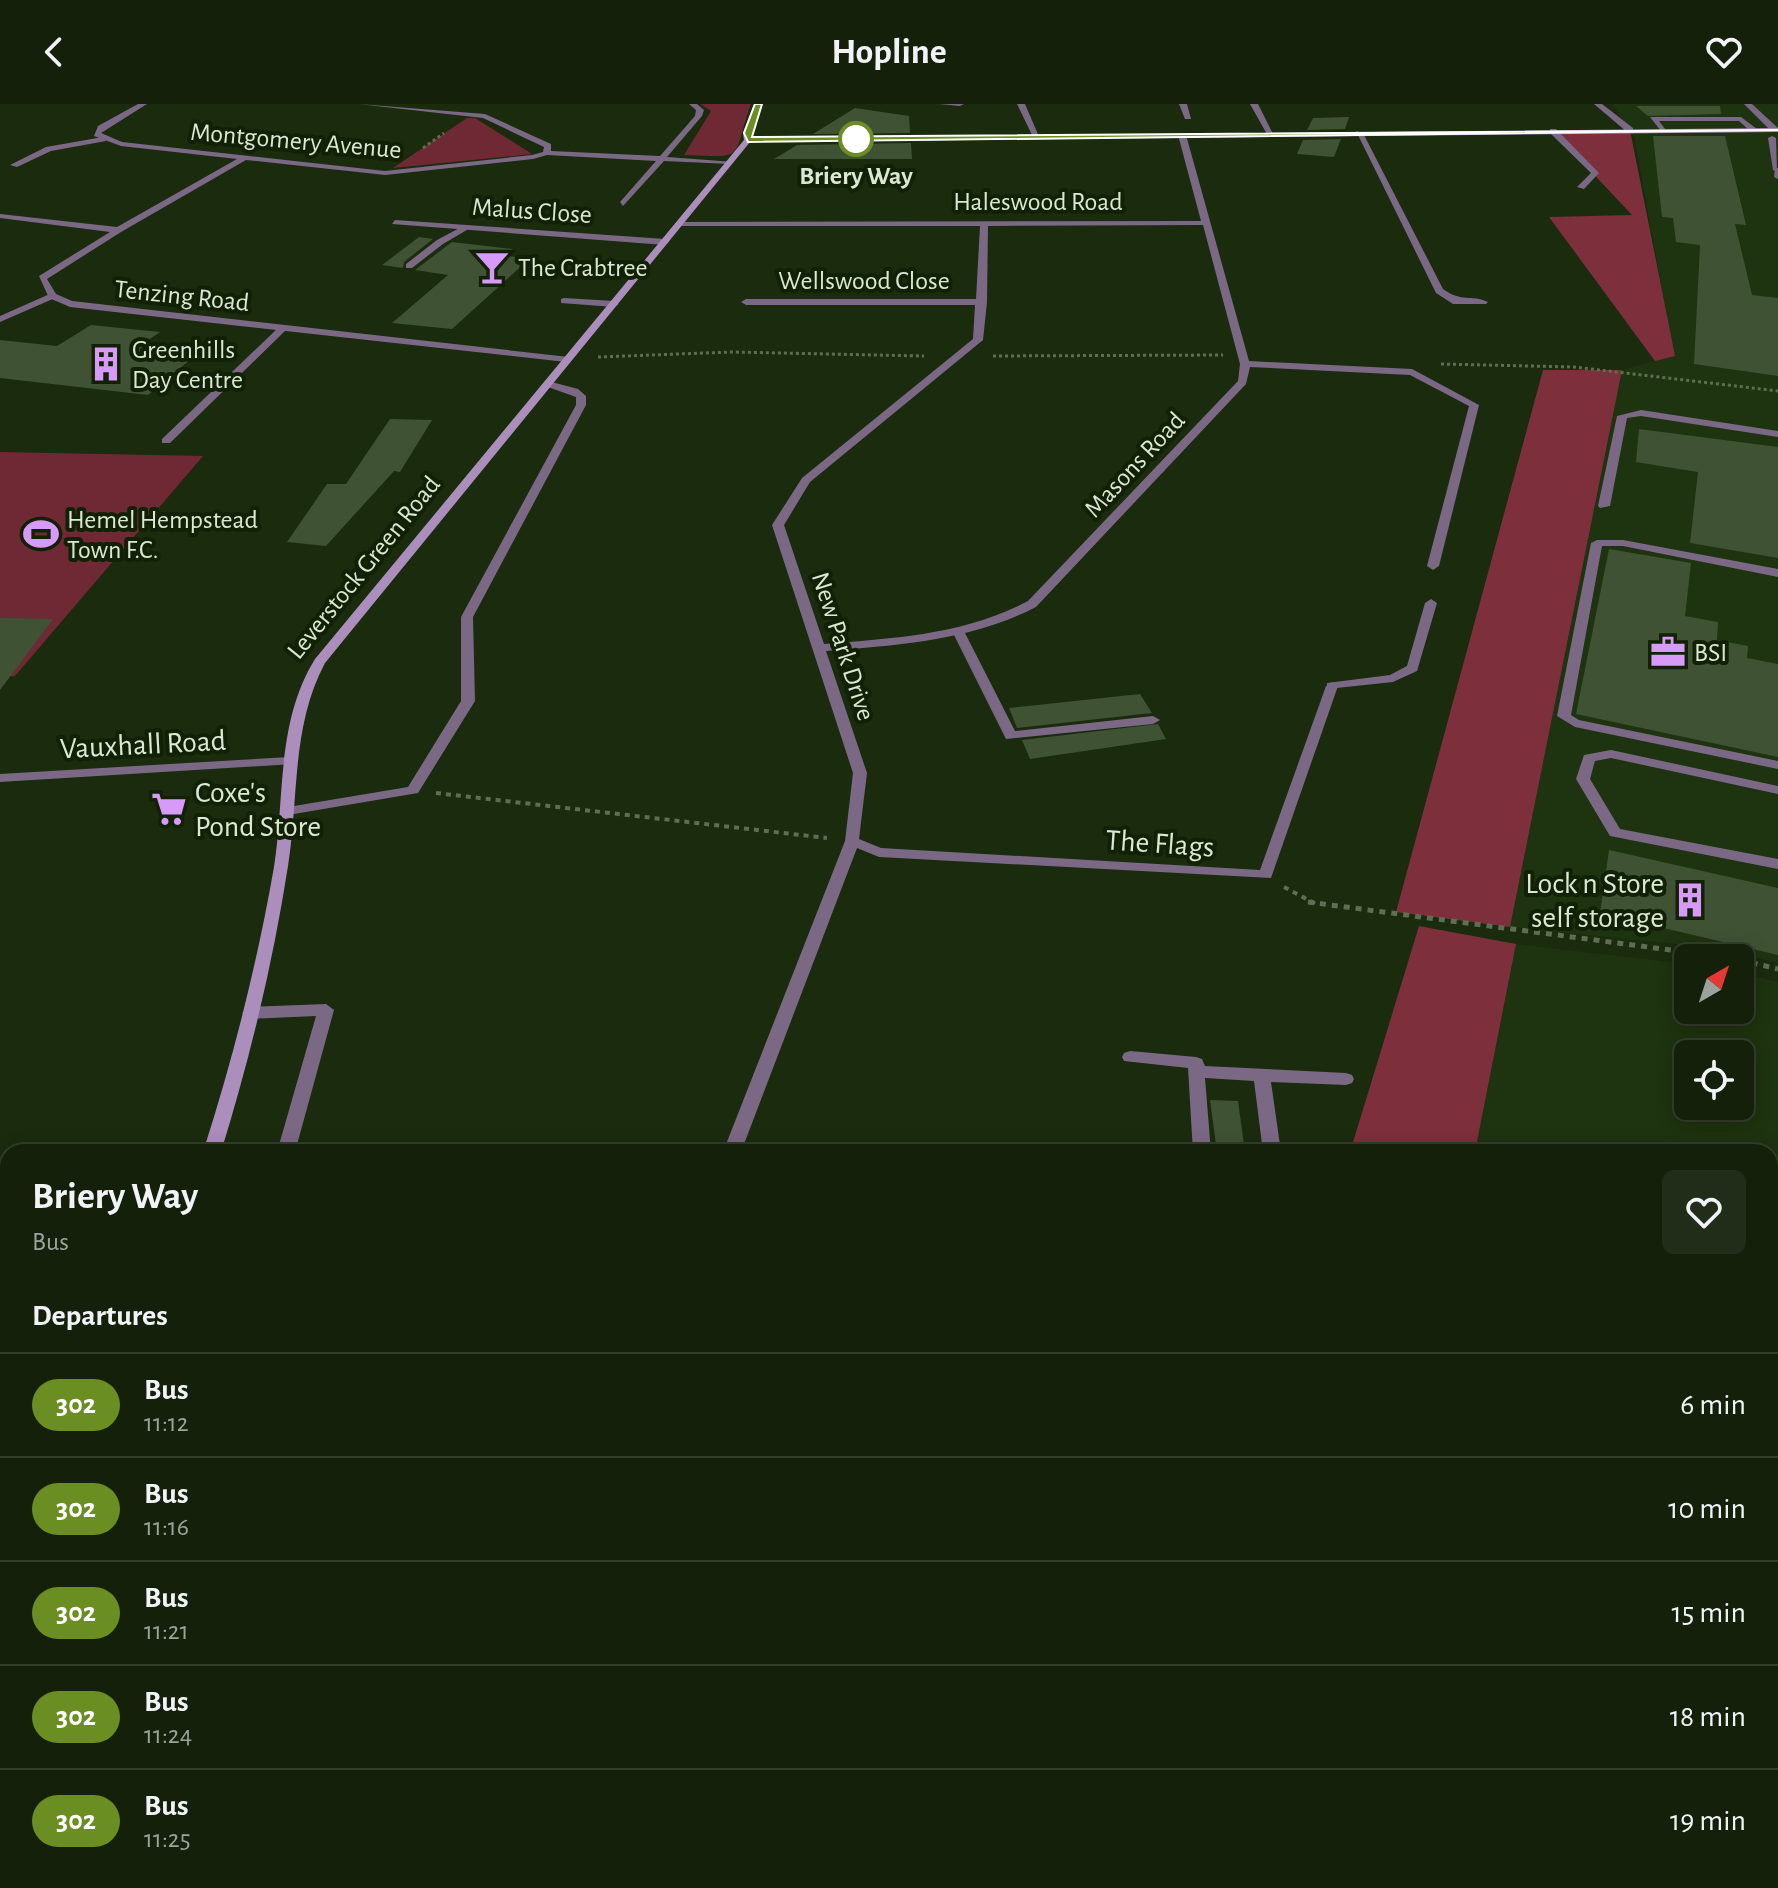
<!DOCTYPE html>
<style>
body{margin:0;font-family:"Alegreya Sans",sans-serif;background:#212d18;color:#f1f3f6;height:100vh;display:flex;flex-direction:column;font-size:30px;white-space:nowrap}
*{box-sizing:border-box;margin:0}
p{font-size:26px;color:#9da39c}
.icon{flex:none;width:44px;height:44px;fill:none;stroke:currentColor;stroke-width:2;stroke-linecap:round;stroke-linejoin:round}
.map{position:relative;flex:1;overflow:hidden}
.drawer{position:absolute;left:0px;top:1040px;width:1778px;height:744px;display:flex;flex-direction:column;background:#14200a;border-radius:24px 24px 0 0;box-shadow:0 4px 20px #0003,0 0 0 2px #333e2b}
.drawer>*{flex:none}
.badge{padding:0 16px;border-radius:26px;font-size:28px;line-height:52px}
.needle{width:52px;rotate:39deg}
.buttons{position:absolute;left:1674px;top:840px;display:grid;gap:16px}
.buttons a{display:grid;place-items:center;width:80px;height:80px;border-radius:12px;background:#14200a;box-shadow:0 4px 20px #0003,0 0 0 2px #333e2b;font-size:40px}
.map>.badge{position:absolute;translate:-50% -50%;box-shadow:0 0 0 4px #fff}
h2{padding:0 32px;font-size:30px;line-height:72px}
.round{display:grid;place-items:center;flex:none;width:84px;height:84px;border-radius:12px;background:#212d18}
.headline{display:flex;align-items:center;justify-content:space-between;height:136px;padding:0 32px}
h1{font-size:38px;font-weight:600;line-height:60px}
ul{padding:0;list-style:none}
li{display:flex;align-items:center;gap:24px;height:104px;padding:0 32px;border-top:2px solid #333e2b}
li div{flex:1}
li b{display:block;font-size:30px}
li em{font-style:normal}
li .badge{min-width:88px;font-weight:700;text-align:center}
header{display:flex;justify-content:space-between;align-items:center;height:104px;padding:0 32px;background:#14200a;font-size:36px;font-weight:600}
.map>svg:first-child{display:block}
.built{fill:#1e330f;fill-rule:evenodd}
.green{fill:#6f2934}
.forest{fill:#7d2f3b}
.building{fill:#405234}
.lines{fill:none;stroke-linecap:round;stroke-linejoin:round}
.path-far3{stroke:#5e6d54;stroke-width:3;stroke-dasharray:3 3;stroke-linecap:butt}
.path-far2{stroke:#5e6d54;stroke-width:4;stroke-dasharray:5 5;stroke-linecap:butt}
.path-far1{stroke:#5e6d54;stroke-width:5;stroke-dasharray:6 6;stroke-linecap:butt}
.path{stroke:#5e6d54;stroke-width:7;stroke-dasharray:8 8;stroke-linecap:butt}
.lane{fill:#7b6885;fill-rule:evenodd}
.street{fill:#7b6885;fill-rule:evenodd}
.secondary{fill:#ac8ebc;fill-rule:evenodd}
.line{fill:#6b8e23;stroke:#fff;stroke-width:2}
.stop-dot{fill:#fff;stroke:#6b8e23;stroke-width:4}
.labels{text-anchor:middle;stroke-width:8;stroke-linejoin:round;paint-order:stroke}
.far-street-label{font-size:26px;fill:#dce7d5;stroke:#112105}
.far-stop-label{font-size:26px;font-weight:bold;fill:#dce7d5;stroke:#112105}
.far-poi-label{font-size:26px;fill:#dce7d5;stroke:#112105;text-anchor:start}
.street-label{font-size:30px;fill:#dce7d5;stroke:#112105}
.poi-label{font-size:30px;fill:#dce7d5;stroke:#112105;text-anchor:start}
</style>
<header><svg class="icon" aria-label="back" viewBox="0 0 24 24"><path d="M15 5l-7 7 7 7"/></svg>Hopline<svg class="icon" aria-label="heart" viewBox="0 0 24 24"><path d="M12 20l-8-8c-3-5 5-10 8-4 3-6 11-1 8 4z"/></svg></header>
<div class="map">
<svg width="1778" height="1784" viewBox="0 0 1778 1784">
<rect width="100%" height="100%" fill="#1a2b0e"/>
<path class="built" d="M1612,0H1778V859L1717,844L1510,823L1622,266L1674,251L1634,32Z
M1516,840L1688,860V906H1740V869L1778,878V1719L1770,1727V1048H1475ZM1688,950H1740V1002H1688Z
M1370,1776H1720L1712,1784H1369Z"/>
<path class="green" d="M700,0H751C731,55 749,54 684,51L711,7Z
M467,14H475L532,50L393,64Z
M0,348L203,352L15,572L0,573Z"/>
<path class="forest" d="M1630,26L1675,252L1655,257L1549,113L1632,111L1553,27Z
M1543,266H1622L1510,823L1396,808Z
M1419,822L1516,840L1475,1048H1350Z"/>
<path class="building" d="M1636,2H1720L1721,10L1648,12Z
M855,4L909,12L910,29L813,30Z
M1349,13L1345,25L1307,26L1313,14Z
M1653,32H1725L1746,121L1735,120L1752,191L1778,194V272L1694,260L1700,141L1676,138L1673,114L1662,113Z
M1341,35L1334,53L1297,50L1303,36Z
M911,39L912,55H774L797,41Z
M419,133L433,135L404,158L403,164L382,161Z
M452,138L513,145L505,152L527,154L523,158H526L452,225L392,219L448,171L415,166Z
M91,221L160,228L144,239L203,245L148,291L0,274V236L57,242Z
M390,315L432,316L400,368L394,367L326,442L287,438L327,380H346Z
M1639,325L1778,343V454L1690,439L1698,368L1636,358Z
M1609,445L1691,459L1685,512L1718,518L1717,536L1748,542L1747,554L1778,560V653L1576,610Z
M0,514L53,515L0,586Z
M1140,590L1152,609L1017,624L1009,604Z
M1158,620L1166,635L1030,655L1022,636Z
M1609,746L1778,784V851L1600,809Z
M1210,996L1238,997L1245,1048H1217Z"/>
<g class="lines">
<path class="path-far3" d="M423,44L444,29
M993,252L1223,251
M598,253L732,248L924,252
M1441,260L1574,263L1778,287"/>
<path class="path-far2" d="M436,689L827,734
M1284,783L1316,800"/>
<path class="path-far1" d="M1308,798L1731,854
M1740,856L1778,865"/>
<path class="path" d="M1770,1769L1778,1762
M255,1776L327,1784
M1754,1784L1763,1776"/>
<path class="lane" d="M939,0H964L960,2Z
M1650,13H1741L1757,25L1750,27L1739,17H1659L1665,25L1661,27Z
M1772,32L1776,34L1777,68L1773,66L1768,34Z
M103,33L106,37L51,47L17,63L10,61L46,43Z
M465,121L472,123L443,140L412,164H406V160L437,136Z
M52,189L55,190V194L0,218V212Z
M564,194L614,197L619,200L614,203L561,199V195Z
M279,223L287,225L170,339H162V335Z
M1641,306L1778,327V333L1641,312L1627,314L1610,402L1600,404L1598,402L1617,312Z
M1623,436L1778,465V473L1623,442H1602L1571,611L1579,616L1778,657V665L1575,623L1557,612L1591,439L1597,436Z
M1431,495L1437,499L1417,567L1393,578L1327,585V579L1390,571L1407,562L1425,499Z
M959,525L965,529L1015,627L1153,612L1160,616L1153,620L1006,635L953,529Z
M1611,646L1778,682V690L1611,654L1595,657L1590,675L1620,725L1778,755V765L1610,732L1576,675L1584,651Z
M1130,947L1196,953L1202,955L1205,962L1346,969L1352,971L1354,975L1352,979L1346,981L1271,978L1281,1048H1263L1254,977L1205,974L1211,1048H1193L1188,964L1124,957L1122,953L1124,949Z
M733,1040L756,1043L759,1048H725L727,1042Z
M1770,1122L1778,1124V1139L1770,1137Z
M0,1185H8V1201H0Z"/>
<path class="street" d="M138,0H147L101,29L122,38L385,67L532,51L543,48L544,43L483,14L358,0L485,10L551,40V47L660,52L695,12L696,6L689,0H697L704,6L702,12L667,53L734,58L730,60L664,57L623,102L620,98L656,57L547,51L533,55L385,71L246,56L121,128L47,175L56,190L72,197L569,253L571,255L566,258L70,203L49,194L39,172L110,128L0,114V110L117,123L237,55L121,42L94,32L98,22Z
M1017,0H1025L1040,35L1033,33Z
M1179,0H1187L1191,15H1185Z
M1250,0H1258L1274,32H1268Z
M1594,0H1602L1633,24V28H1627Z
M1744,0H1752L1778,24V28H1772Z
M1550,25H1556L1599,69L1584,85L1577,83L1591,69L1550,29Z
M1356,27L1363,29L1443,185C1462,199 1471,190 1488,198L1486,200H1453L1436,189Z
M1182,29L1186,31L1249,257L1412,265L1479,301L1439,462L1433,466L1427,462L1469,302L1410,271L1250,263L1246,280L1036,503C970,537 899,541 826,547L867,669L859,735L881,744L1260,766L1326,582L1332,578L1338,582L1271,774L879,753L857,744L741,1048H723L845,737L853,669L772,421L802,374L973,235L975,201H746L741,198L746,195H976L980,122H681L677,120L681,118L1201,117L1178,31ZM1203,121L1240,260L1238,277L1028,497C963,531 895,534 824,540L784,421L810,378L983,236L987,198L988,122Z
M1775,64H1778V75L1774,73Z
M395,116L665,135L669,138L665,141L392,120Z
M548,277L578,285L586,292V301L473,513L475,597L418,689L288,711L283,710L281,707L283,704L288,703L408,683L461,597V513L576,301V293L545,282V278Z
M289,653L296,657L294,660L0,678V670Z
M326,900L334,906L295,1048H277L316,912L250,915L242,909L250,903Z"/>
<path class="secondary" d="M754,0H762L751,29V34L1778,24V28L750,38L325,559C291,623 299,693 288,762C273,859 250,954 221,1048H203C233,955 257,860 274,763C285,693 276,618 315,555L744,36L743,29Z
M8,1560V1599L0,1602V1563Z"/>
</g>
<path class="line" d="M755,0H762L752,33L1778,26L748,38L744,29Z"/>
<defs>
<g id="bar-bare" transform="scale(2.76)"><path d="M-6-5H6L.8 .8V4.5H3.5V6h-7V4.5H-.8V.8Z" fill="#d89af8" stroke="#112105" stroke-width="2.5" paint-order="stroke"/></g>
<g id="building-bare" transform="scale(2.76)"><path d="M-4-6H4V6H1V3H-1V6H-4ZM-2.5-4.3h1.7v1.8h-1.7ZM.8-4.3h1.7v1.8H.8ZM-2.5-1h1.7V.8h-1.7ZM.8-1h1.7V.8H.8Z" fill="#d89af8" stroke="#112105" stroke-width="2.5" paint-order="stroke"/></g>
<g id="stadium-bare" transform="scale(2.76)"><path d="M0-5a6.5 5 0 1 0 0 10a6.5 5 0 1 0 0-10ZM-3.5-1.8h7v3.6h-7Z" fill="#d89af8" stroke="#112105" stroke-width="2.5" paint-order="stroke"/></g>
<g id="office-bare" transform="scale(2.76)"><path d="M-6-3h4V-5.5h4V-3h4V5H-6ZM-1-4.5V-3h2v-1.5ZM-6 0V1H6V0Z" fill="#d89af8" stroke="#112105" stroke-width="2.5" paint-order="stroke"/></g>
<g id="supermarket-bare" transform="scale(2.76)"><path d="M-6-5.5h2.5l.6 2H6L4.5 2H-2.5L-4.4-4H-6ZM-1.5 3.2a1.3 1.3 0 1 0 .1 0ZM3 3.2a1.3 1.3 0 1 0 .1 0Z" fill="#d89af8" stroke="#112105" stroke-width="2.5" paint-order="stroke"/></g>
</defs>
<g fill-rule="evenodd">
<use href="#bar-bare" x="492" y="163"/>
<use href="#building-bare" x="106" y="260"/>
<use href="#stadium-bare" x="41" y="430"/>
<use href="#office-bare" x="1668" y="548"/>
<use href="#supermarket-bare" x="169" y="705"/>
<use href="#building-bare" x="1690" y="796"/>
</g>
<circle class="stop-dot" cx="856" cy="35" r="16"/>
<g class="labels">
<g class="far-street-label">
<text transform="translate(296 36) rotate(5)" y="9">Montgomery Avenue</text>
<text x="1038" y="106">Haleswood Road</text>
<text transform="translate(532 106) rotate(4)" y="9">Malus Close</text>
<text x="864" y="185">Wellswood Close</text>
<text transform="translate(182 191) rotate(6)" y="9">Tenzing Road</text>
<text transform="translate(1134 360) rotate(-47)" y="9">Masons Road</text>
<text transform="translate(363 463) rotate(-51)" y="9">Leverstock Green Road</text>
<text transform="translate(844 542) rotate(72)" y="9">New Park Drive</text>
</g>
<g class="far-stop-label">
<text x="856" y="80">Briery Way</text>
</g>
<g class="far-poi-label">
<text x="518" y="172">The Crabtree</text>
<text x="132" y="254">Greenhills<tspan x="132" dy="30">Day Centre</tspan></text>
<text x="67" y="424">Hemel Hempstead<tspan x="67" dy="30">Town F.C.</tspan></text>
<text x="1694" y="557">BSI</text>
</g>
<g class="street-label">
<text transform="translate(143 640) rotate(-3)" y="10">Vauxhall Road</text>
<text transform="translate(1160 739) rotate(4)" y="10">The Flags</text>
</g>
<g class="poi-label">
<text x="195" y="698">Coxe's<tspan x="195" dy="34">Pond Store</tspan></text>
<text x="1664" y="789" text-anchor="end">Lock n Store<tspan x="1664" dy="34">self storage</tspan></text>
</g>
</g>
</svg>
<div class="buttons">
<a><svg class="needle" viewBox="-14 -14 28 28"><path d="M0-13l5 13h-10z" fill="#e53935"/><path d="M0 13l5-13h-10z" fill="#9da39c"/></svg></a>
<a><svg class="icon" aria-label="locate" viewBox="0 0 24 24"><circle cx="12" cy="12" r="6"/><path d="M12 2v4M12 18v4M2 12h4M18 12h4"/></svg></a>
</div>
<section class="drawer">
<div class="headline"><div><h1>Briery Way</h1><p>Bus</p></div><a class="round"><svg class="icon" aria-label="heart" viewBox="0 0 24 24"><path d="M12 20l-8-8c-3-5 5-10 8-4 3-6 11-1 8 4z"/></svg></a></div>
<h2>Departures</h2>
<ul>
<li><span class="badge" style="background:#6b8e23;color:#fff">302</span><div><b>Bus</b><p>11:12</p></div><em>6 min</em></li>
<li><span class="badge" style="background:#6b8e23;color:#fff">302</span><div><b>Bus</b><p>11:16</p></div><em>10 min</em></li>
<li><span class="badge" style="background:#6b8e23;color:#fff">302</span><div><b>Bus</b><p>11:21</p></div><em>15 min</em></li>
<li><span class="badge" style="background:#6b8e23;color:#fff">302</span><div><b>Bus</b><p>11:24</p></div><em>18 min</em></li>
<li><span class="badge" style="background:#6b8e23;color:#fff">302</span><div><b>Bus</b><p>11:25</p></div><em>19 min</em></li>
</ul>
</section>
</div>
